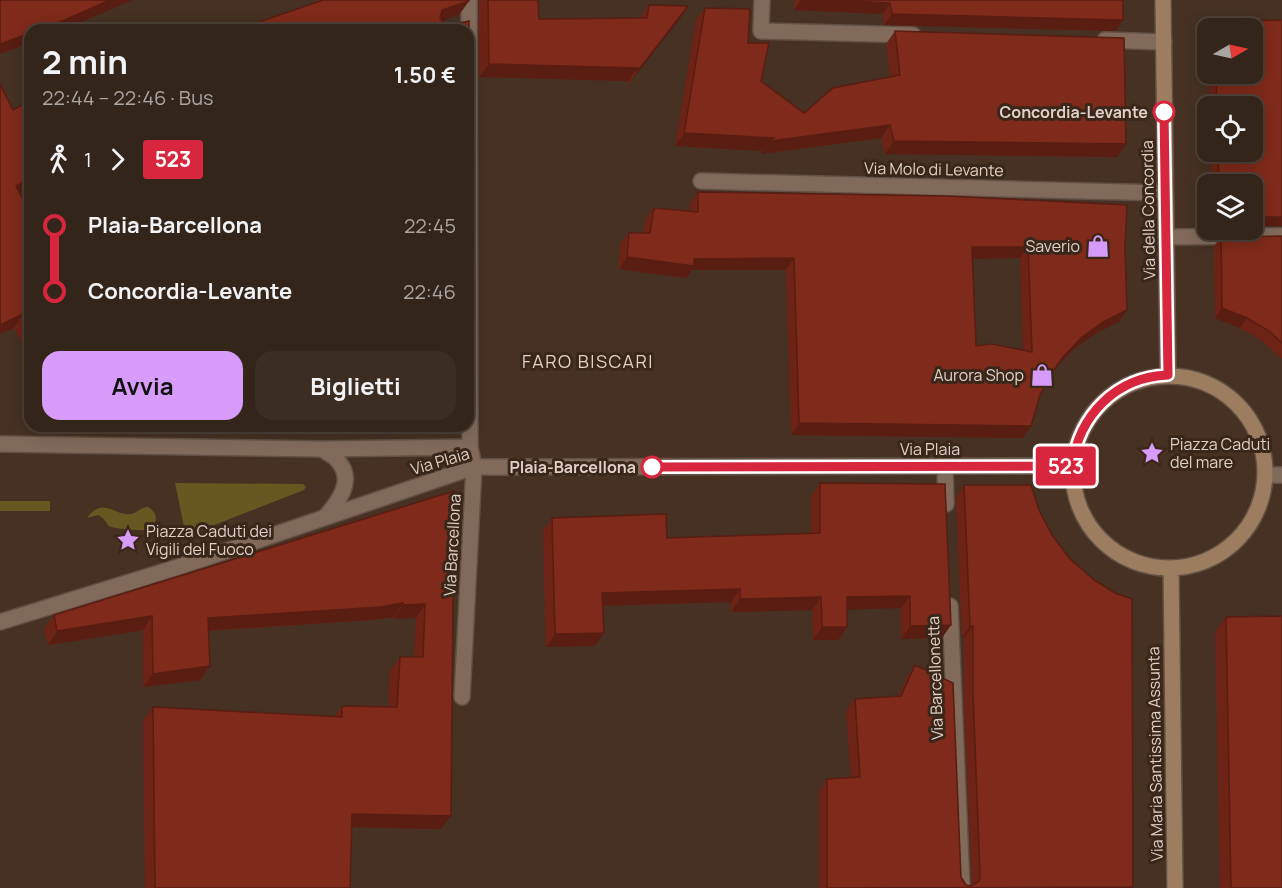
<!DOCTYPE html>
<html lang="it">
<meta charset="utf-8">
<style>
body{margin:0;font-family:Manrope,sans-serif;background:#3c2d23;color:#f1f3f6;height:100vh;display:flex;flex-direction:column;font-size:22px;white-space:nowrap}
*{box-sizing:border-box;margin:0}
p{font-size:20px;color:#a9a5a2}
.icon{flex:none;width:33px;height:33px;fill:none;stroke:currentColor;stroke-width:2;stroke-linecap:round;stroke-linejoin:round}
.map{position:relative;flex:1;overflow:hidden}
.sheet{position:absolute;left:24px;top:24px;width:450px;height:408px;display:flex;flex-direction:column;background:#34251a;border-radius:18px;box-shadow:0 3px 15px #0003,0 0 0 2px #4e4239}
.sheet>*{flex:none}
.badge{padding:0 12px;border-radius:4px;font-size:21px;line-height:39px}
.needle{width:39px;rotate:81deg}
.tools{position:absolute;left:1197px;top:18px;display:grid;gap:12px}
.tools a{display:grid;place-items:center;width:66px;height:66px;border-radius:12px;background:#34251a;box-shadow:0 3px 15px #0003,0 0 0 2px #4e4239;font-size:30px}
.map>.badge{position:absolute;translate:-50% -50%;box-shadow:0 0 0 3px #fff}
.legs{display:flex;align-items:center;gap:9px;height:66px;padding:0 18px;font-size:20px}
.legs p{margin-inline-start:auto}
.head{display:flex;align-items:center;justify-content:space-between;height:102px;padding:0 18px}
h1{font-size:33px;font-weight:700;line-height:45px}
.primary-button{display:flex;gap:12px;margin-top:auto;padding:12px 18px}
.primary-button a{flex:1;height:69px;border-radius:18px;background:#d79bf9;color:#111;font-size:24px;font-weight:700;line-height:69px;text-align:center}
.primary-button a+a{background:#3c2d23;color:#f1f3f6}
ul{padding:0 18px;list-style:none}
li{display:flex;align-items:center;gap:21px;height:66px;font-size:22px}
li i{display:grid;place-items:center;width:9px;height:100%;margin:0 8px;background:currentColor}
li i::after{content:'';width:15px;height:15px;margin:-8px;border:4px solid;border-radius:50%;background:#34251a}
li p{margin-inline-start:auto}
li:first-child i{background:linear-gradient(#0000 50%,currentColor 0)}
li:last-child i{background:linear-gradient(currentColor 50%,#0000 0)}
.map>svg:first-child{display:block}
.green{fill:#675721}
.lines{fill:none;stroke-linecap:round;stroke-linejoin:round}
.minor-casing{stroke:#625044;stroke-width:18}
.tertiary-casing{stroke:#625044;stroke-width:18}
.secondary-casing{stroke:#625044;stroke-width:18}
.minor{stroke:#826a5b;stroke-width:15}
.tertiary{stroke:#826a5b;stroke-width:15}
.secondary{stroke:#9d7d5f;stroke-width:15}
.wall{fill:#6d2416;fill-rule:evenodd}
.shaded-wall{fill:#591d12}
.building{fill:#7f2a1a;stroke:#591d12;stroke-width:1.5;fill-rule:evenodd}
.line-1-casing{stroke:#fff;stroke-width:14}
.line-1{stroke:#d7263d;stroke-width:9}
.stop-1-dot{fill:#fff;stroke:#d7263d;stroke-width:3}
.labels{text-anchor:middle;stroke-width:6;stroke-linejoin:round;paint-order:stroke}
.stop-label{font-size:16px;font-weight:bold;fill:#dfd1c8;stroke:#3b271a;text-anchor:end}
.street-label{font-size:16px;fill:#dfd1c8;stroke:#3b271a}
.poi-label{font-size:16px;fill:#dfd1c8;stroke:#3b271a;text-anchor:end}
.neighbourhood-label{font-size:18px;letter-spacing:1.5px;fill:#dfd1c8;stroke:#3b271a}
</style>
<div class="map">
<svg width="1282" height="888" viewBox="0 0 1282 888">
<rect width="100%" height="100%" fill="#463123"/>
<path class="green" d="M175,483L303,484L306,487L304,490L186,536Z
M0,501H50V511H0Z
M148,507C158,512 158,523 150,530C145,531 113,529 109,526C105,522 105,518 98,515L87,518C104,495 115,517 131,514C137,513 141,507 148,507Z"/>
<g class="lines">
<g class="minor-casing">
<path id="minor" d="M762,0L761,31L913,35
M1105,40L1164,42
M701,181L1165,193
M1166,237L1282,236
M0,444L322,449L470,447
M322,449C327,453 335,456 338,461C355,480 339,501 326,516
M945,466L946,504
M950,606L962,888
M462,697L474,467L470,447L469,0"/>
</g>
<g class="tertiary-casing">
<path id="tertiary" d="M1265,475H1282
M0,622L188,564L474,467L1072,466"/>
</g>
<g class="secondary-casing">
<path id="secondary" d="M1163,0L1168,375
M1073 472a96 96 0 1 1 192 0a96 96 0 1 1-192 0Z
M1171,568L1175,888"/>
</g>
<use href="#minor" class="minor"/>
<use href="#tertiary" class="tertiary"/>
<use href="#secondary" class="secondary"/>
</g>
<path class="wall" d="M479,0H538L539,19L640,18L649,5L688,6L628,85V81L479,77Z
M795,0H1123L1115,31L884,25L883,14L794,10Z
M705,8L748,43L761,81L804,113L890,77L886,44L895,31L1126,144L1117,157L885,154L881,138L761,154L763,151L675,146L696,20Z
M1282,20V226H1252V184H1212L1211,152H1252V106H1210L1209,74H1252V28H1209L1214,21Z
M30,101V187L20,193L30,212V358L14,328L13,110Z
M698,192L1127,205L1119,322L1096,333L1074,349L1055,368L1049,377L1040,395L1023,438L791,435L786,270H692L686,278L619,269L620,244L629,233H643L645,220L654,208L690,211V203ZM1020,258L1023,350L976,346L972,259Z
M1282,236V359L1262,341L1240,328L1215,318L1214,246L1221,237Z
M820,483L945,484L942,638L901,639V608L847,609V627L838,640H813L812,610L731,612V602L603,606L595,646L546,647L543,531L552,518L667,538L811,533V496Z
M964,485L1132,888H819V791L827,779L851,778L846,711L855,699L898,696L907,677L915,665L961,877L966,885L972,886L964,704V638H962L956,497Z
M454,491L441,829L351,827L350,888H145L143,720L153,707L334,717L342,706L388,707L390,671L400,657H414L416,618L394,619V617L371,620L209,631L210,666L200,680L143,687V630L48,645L44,629L54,615Z
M1226,617L1282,888H1220L1215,632Z"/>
<path class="shaded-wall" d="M110,0H132L64,30H39Z
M801,0H821L890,3L883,14L794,10Z
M469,1L459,15L433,24L442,10Z
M688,6L679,20L628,85L637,72Z
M892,14L1123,20L1115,31L884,25Z
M30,33V43L0,54V44Z
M489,64L638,68L628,81L479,77Z
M890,125L881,138L761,154L763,151L675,146L684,133Z
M894,141L1126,144L1117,157L885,154Z
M30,179V187L7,199L16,186Z
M1252,217H1282V226H1252Z
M972,247H1028L1020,258L964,259Z
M627,257L694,259L794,258L786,270H692L686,278L619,269Z
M1222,308L1247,318L1240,328L1215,318Z
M1127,310L1119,322L1096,333L1074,349L1055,368L1063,357L1082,337L1105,321Z
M23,314L14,328L0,334V325Z
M799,423L1031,426L1023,438L791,435Z
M740,589L731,602L593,606L602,593Z
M910,596L901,608L838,610L847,597Z
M821,597L812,610L731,612L740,599Z
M403,603L394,617L371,620L199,631L208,618Z
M425,604L416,618L394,619L403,605Z
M152,616L143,630L48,645L57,631Z
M951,625L942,638L901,639L910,626Z
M970,626H973L964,638H962Z
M822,627H847L838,640H813Z
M604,633L595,646L546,647L555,634Z
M210,666L200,680L143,687L153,674Z
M352,814L451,816L441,829L342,827Z
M1133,887L1132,888H1035Z"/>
<path class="building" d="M0,0H110L65,20L39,30H30V33L0,44Z
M323,0H469V1L442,10L440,18L447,26L469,21V63H468V30H236Z
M488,0H538L539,19L647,18L649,5L688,6L637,72L638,68L489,64Z
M821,0H1123V20L892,14L890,3Z
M705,8L750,9L748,43H769L761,81L804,113L833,88L900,75L895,31L1124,38L1126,144L894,141L890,125L770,141L774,138L684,133Z
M1282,20V217H1252V184H1219L1218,152H1252V106H1217L1216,74H1252V28H1215L1214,21Z
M0,84L13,110L30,101V179L16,186L30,212V327L23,314L0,325Z
M698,192L945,196L1127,205L1125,247L1127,310L1105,321L1082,337L1063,357L1049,377L1040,395L1031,426L799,423L794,258L694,259V266L627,257L629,233H650L654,208L698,212ZM972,247H1028L1032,352L992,344L976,346Z
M1282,236V343L1269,331L1247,318L1222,308L1221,237Z
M820,483L945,484L951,625L910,626V596L847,597V627H822L821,597L740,599V589L602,593L604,633L555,634L552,518L666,514L667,538L820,533Z
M964,485H1031L1039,510L1052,535L1070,559L1094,580L1115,593L1132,599L1133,887L827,888V779L860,777L855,699L901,696L915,665L953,683L961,877L966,885L971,886L979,881L980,876L973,692V626H970Z
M454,491L451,816L352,814L350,888H155L153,707L342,717V706L397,707L400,657H423L425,604L403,605V603L381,607L208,618L210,666L153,674L152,616L57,631L54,615Z
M1282,616V888H1231L1226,617Z"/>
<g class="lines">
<g class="line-1-casing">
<path id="line-1" d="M652,467L1072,466C1079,415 1116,377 1168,375L1164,112"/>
</g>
<use href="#line-1" class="line-1"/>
</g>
<defs>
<g id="shop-bare" transform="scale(1.8)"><path d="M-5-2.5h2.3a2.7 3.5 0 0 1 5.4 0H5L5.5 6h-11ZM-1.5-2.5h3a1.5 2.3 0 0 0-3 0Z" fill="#d79bf9" stroke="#3b271a" stroke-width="2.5" paint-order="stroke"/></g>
<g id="sight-bare" transform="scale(1.8)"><path d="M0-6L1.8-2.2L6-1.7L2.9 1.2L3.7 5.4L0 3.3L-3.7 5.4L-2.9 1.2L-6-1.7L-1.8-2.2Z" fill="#d79bf9" stroke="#3b271a" stroke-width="2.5" paint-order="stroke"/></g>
</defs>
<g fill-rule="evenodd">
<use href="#shop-bare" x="1098" y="246"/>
<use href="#shop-bare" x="1042" y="375"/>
<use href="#sight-bare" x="1152" y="453"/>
<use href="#sight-bare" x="128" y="540"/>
</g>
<g class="stop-1-dot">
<circle cx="1164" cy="112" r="10"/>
<circle cx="652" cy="467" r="10"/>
</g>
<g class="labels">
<g class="stop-label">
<text x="1148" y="118">Concordia-Levante</text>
<text x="636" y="473">Plaia-Barcellona</text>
</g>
<g class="street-label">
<text transform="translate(934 169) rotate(1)" y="6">Via Molo di Levante</text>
<text transform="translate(1148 210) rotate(-91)" y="6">Via della Concordia</text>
<text x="930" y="455">Via Plaia</text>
<text transform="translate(440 461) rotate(-16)" y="6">Via Plaia</text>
<text transform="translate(452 545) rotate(-87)" y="6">Via Barcellona</text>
<text transform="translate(935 678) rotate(-92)" y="6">Via Barcellonetta</text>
<text transform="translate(1155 754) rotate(-91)" y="6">Via Maria Santissima Assunta</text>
</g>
<g class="poi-label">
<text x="1080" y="252">Saverio</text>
<text x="1024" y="381">Aurora Shop</text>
<text x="1170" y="450" text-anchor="start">Piazza Caduti<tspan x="1170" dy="18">del mare</tspan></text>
<text x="146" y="537" text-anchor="start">Piazza Caduti dei<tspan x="146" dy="18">Vigili del Fuoco</tspan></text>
</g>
<g class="neighbourhood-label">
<text x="588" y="368">FARO BISCARI</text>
</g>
</g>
</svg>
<div class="tools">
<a><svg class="needle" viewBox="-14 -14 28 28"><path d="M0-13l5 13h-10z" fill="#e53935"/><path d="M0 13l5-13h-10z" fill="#a9a5a2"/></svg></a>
<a><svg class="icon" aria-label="locate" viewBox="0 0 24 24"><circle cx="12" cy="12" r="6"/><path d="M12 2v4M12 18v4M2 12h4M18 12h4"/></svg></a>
<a><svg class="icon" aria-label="layers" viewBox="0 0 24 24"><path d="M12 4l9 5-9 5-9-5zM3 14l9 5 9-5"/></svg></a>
</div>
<b class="badge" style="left:1066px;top:466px;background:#d7263d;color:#fff">523</b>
<section class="sheet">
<div class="head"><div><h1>2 min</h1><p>22:44 – 22:46 · Bus</p></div><b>1.50 €</b></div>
<div class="legs"><svg class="icon" aria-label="walk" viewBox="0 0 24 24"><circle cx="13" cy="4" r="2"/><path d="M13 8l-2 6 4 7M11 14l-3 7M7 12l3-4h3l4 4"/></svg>1<svg class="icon" aria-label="forward" viewBox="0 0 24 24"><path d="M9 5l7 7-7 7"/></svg><b class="badge" style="background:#d7263d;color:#fff">523</b></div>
<ul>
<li><i style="color:#d7263d"></i><b>Plaia-Barcellona</b><p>22:45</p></li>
<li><i style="color:#d7263d"></i><b>Concordia-Levante</b><p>22:46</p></li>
</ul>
<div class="primary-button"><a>Avvia</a><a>Biglietti</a></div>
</section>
</div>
